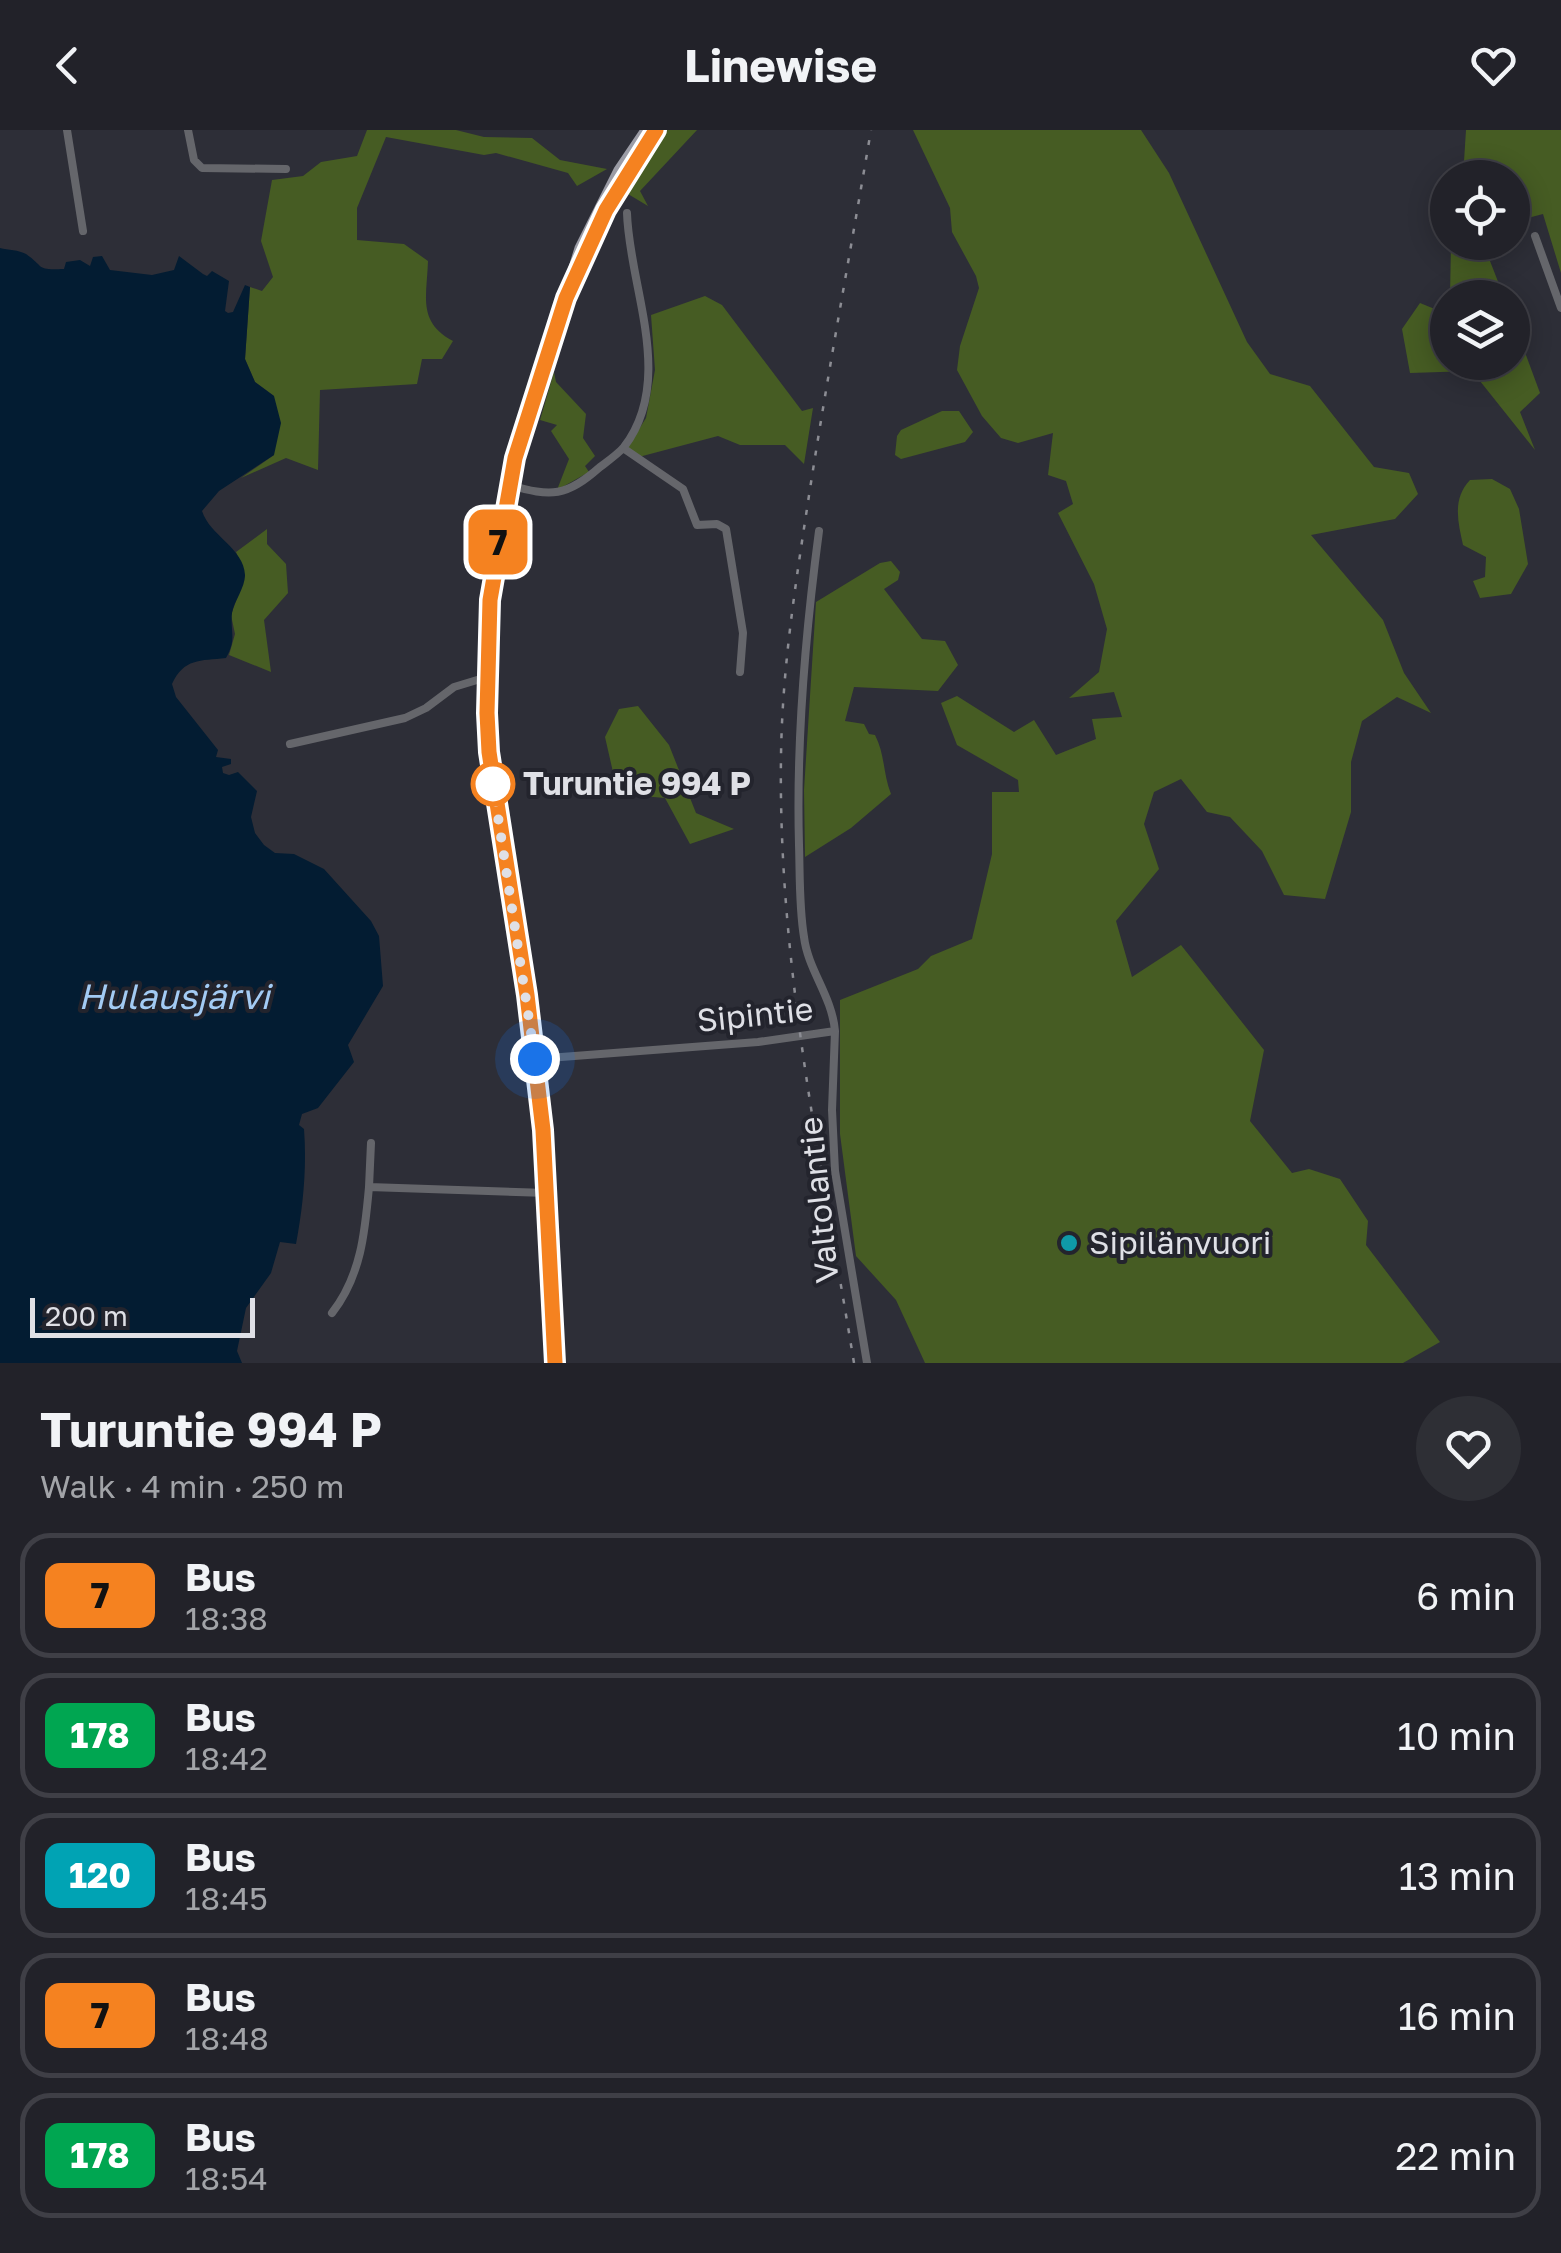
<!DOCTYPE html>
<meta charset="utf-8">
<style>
body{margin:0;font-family:"Golos Text",sans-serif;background:#2e2f35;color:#f1f3f6;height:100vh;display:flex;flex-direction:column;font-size:38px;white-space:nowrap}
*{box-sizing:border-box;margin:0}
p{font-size:32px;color:#a2a4a8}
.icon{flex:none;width:55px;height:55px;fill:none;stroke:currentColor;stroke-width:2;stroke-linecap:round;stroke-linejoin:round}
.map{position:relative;height:1233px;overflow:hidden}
.sheet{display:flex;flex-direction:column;background:#222229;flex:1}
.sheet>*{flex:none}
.badge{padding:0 20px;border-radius:15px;font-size:35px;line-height:65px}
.buttons{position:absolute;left:1430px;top:30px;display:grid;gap:20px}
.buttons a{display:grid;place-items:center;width:100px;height:100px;border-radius:50%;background:#222229;box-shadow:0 5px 25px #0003,0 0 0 2px #3f3f46;font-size:50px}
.scale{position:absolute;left:30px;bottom:25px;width:225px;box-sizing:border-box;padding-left:10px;border:5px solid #dfe0e6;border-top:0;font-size:28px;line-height:35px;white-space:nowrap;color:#dfe0e6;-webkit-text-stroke:8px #23242d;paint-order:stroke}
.you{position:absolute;width:50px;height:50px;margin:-25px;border:8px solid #fff;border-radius:50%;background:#1a73e8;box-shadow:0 0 0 15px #1a73e833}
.map>.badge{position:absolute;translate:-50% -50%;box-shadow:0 0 0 5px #fff}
.round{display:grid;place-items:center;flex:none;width:105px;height:105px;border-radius:52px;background:#2e2f35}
.summary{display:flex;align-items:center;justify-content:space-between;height:170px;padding:0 40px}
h1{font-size:48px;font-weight:700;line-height:75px}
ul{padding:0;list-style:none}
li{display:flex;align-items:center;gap:30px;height:125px;margin:0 20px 15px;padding:0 20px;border:5px solid #3f3f46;border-radius:30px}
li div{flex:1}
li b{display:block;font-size:38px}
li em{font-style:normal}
li .badge{min-width:110px;font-weight:700;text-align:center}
header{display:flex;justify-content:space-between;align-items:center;height:130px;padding:0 40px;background:#222229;font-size:45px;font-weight:700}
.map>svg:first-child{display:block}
.green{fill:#465c23}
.water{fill:#031c32}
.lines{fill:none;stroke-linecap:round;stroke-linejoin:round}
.minor{stroke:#65666b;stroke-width:8}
.major{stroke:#9b9ca6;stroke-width:9}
.rail{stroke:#8c8d94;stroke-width:2.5;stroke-dasharray:5 10;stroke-linecap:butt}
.line-casing{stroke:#fff;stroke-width:22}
.line{stroke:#f58220;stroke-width:15}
.walk{stroke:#dfe0e6;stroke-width:10;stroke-dasharray:0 18}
.stop-dot{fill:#fff;stroke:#f58220;stroke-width:5}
.culture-dot{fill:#0f9aa8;stroke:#23242d;stroke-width:4}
.labels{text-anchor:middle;stroke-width:8;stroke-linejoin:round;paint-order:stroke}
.stop-label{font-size:32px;font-weight:bold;fill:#dfe0e6;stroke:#23242d;text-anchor:start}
.street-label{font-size:32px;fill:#dfe0e6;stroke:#23242d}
.poi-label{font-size:32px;fill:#dfe0e6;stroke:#23242d;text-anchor:start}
.water-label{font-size:35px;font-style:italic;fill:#a3cbf4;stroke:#23242d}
</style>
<header><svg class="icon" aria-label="back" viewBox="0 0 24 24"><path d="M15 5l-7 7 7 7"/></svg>Linewise<svg class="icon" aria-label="heart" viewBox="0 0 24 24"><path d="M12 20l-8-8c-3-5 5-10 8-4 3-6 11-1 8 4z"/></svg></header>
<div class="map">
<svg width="1561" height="1233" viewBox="0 0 1561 1233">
<rect width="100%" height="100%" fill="#2d2e37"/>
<path class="green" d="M367,0H456L484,7L532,8L560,30L607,39L577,56L568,43L496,23L484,25L386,7L357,78V110L404,114L428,131C427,166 417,192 453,211L442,229H422L417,254L320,260L318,340L286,328L241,348L274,325V266L255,252L245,229L250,157L262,161L273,147L261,111L272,50L303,46L321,32L357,26Z
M667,0H697L640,61L648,76L628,64Z
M913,0H1141L1169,43L1247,212L1270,244L1310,256L1374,337L1409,343L1418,364L1395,389L1311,405L1383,490L1404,543L1431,583L1397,567L1362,591L1351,632V682L1325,769L1284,765L1262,721L1230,687L1207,682L1181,649L1154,662L1144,694L1159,739L1116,791L1132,847L1181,815L1264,920L1250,991L1292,1043L1309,1039L1340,1049L1368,1091L1366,1115L1440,1212L1403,1233H925L896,1170L856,1126L840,1004V870L918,839L931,826L972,809L992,724V662H1019L1018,650L957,615L941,573L957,566L1014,602L1034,590L1056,625L1096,609L1092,589L1122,587L1114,562L1069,568L1099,542L1107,499L1094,454L1058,383L1073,374L1066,351L1048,345L1053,303L1018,313L1001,308L982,286L957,240L960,216L979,158L976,146L952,102L950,78Z
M1466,0H1561V143L1543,84L1513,92L1512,48L1463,47Z
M1451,113H1483L1504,167H1450Z
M705,166L722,175L802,281L813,278L804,334L785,315H740L718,306L635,328L624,323L646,288L655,240L651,185Z
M1420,173L1447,184L1448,232H1512L1513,190L1540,263L1520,282L1535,320L1472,241L1410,243L1402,199Z
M554,242L556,252L586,284L583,308L595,326L585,336L589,342L557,360L569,329L551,301L557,295L540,290Z
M942,281H959L973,302L965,312L901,329L895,325L897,306L901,300Z
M1492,349L1510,359L1519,379L1528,434L1511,464L1480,468L1473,451L1485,447L1486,427L1463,415C1458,392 1452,369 1470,350Z
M267,399V414L286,434L288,463L264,490L271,542L229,525L235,504L231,485L245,446L236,422Z
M891,431L900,442L898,450L884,459L922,509L945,511L958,535L938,561L854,557L845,591L864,594L869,604L875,605C885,624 883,644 891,664L851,698L805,727L804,660L816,472L880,433Z
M638,576L669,615L696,683L734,699L690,714L665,668L618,664L605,607L619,579Z"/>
<path class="water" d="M0,118C8,120 19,120 26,124C46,138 35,140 64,139L66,132L80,130L90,136L93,127L102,126L110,140L152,145L174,140L179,126L203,144L207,146L212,141L229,151L225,181L228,183L233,182L245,155L250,157L245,229L255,252L274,266L281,293L274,325L219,361L202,381C210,406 244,418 245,445C245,458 234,471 232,483C230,502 237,509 226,528C200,531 184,528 172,554L176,567L218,620L216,627L231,629V634L222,637L223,643L229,645L238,642L257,661L251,687L255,703L264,715L275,723L294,724L324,739L371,791L379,806L383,856L348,915L354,932L318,978L302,984L299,995L304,999C307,1038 303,1077 296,1114L280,1112L271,1143L246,1178L237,1221L242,1233H0Z"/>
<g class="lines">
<path class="minor" d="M67,0L83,101
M188,0L194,30L202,38L286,39
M1535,106L1561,178
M623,318L683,359L697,395L717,394L726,399L743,503L740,542
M509,355C552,367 566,367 600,337C608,331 618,324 624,317C676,249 629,157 627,83
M290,614L405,588L426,578L454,557L487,547
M835,901L832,980L835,1041L867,1233
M535,929L758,912L835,901C832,866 808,840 804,807C799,777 800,745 799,715C796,609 805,506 819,401
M369,1057L371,1013
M332,1183C361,1146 365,1102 369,1057L547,1063"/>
<path class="major" d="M574,152L606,80L655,0
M555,1233L543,1000L527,865L489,622L487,547L490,471L515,328L579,118L618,40L645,0"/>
<path class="rail" d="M854,1233C821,1030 778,834 781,627C782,541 795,457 808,372C827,248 850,124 871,0"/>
</g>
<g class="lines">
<g class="line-casing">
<path id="line" d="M555,1233L543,1000L527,865L489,622L487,583L490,470L515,328L566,168L606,80L656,0"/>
</g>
<use href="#line" class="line"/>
<path class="walk" d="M493,654L535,929"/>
</g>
<circle class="stop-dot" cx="493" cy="654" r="20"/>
<circle class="culture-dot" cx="1069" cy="1113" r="10"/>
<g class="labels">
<g class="stop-label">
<text x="523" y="665">Turuntie 994 P</text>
</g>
<g class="street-label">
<text transform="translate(755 885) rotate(-6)" y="11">Sipintie</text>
<text transform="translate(819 1070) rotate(-96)" y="11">Valtolantie</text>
</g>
<g class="poi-label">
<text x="1089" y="1124">Sipilänvuori</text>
</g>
<g class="water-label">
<text x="174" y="879">Hulausjärvi</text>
</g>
</g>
</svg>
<div class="buttons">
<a><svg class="icon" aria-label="locate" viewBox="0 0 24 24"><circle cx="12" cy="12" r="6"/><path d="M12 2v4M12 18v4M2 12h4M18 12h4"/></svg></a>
<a><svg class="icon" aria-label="layers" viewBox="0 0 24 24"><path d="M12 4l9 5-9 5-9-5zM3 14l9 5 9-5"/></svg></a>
</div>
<div class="scale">200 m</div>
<div class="you" style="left:535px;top:929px"></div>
<b class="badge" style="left:498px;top:412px;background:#f58220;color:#111">7</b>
</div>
<section class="sheet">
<div class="summary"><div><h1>Turuntie 994 P</h1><p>Walk · 4 min · 250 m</p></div><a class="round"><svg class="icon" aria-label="heart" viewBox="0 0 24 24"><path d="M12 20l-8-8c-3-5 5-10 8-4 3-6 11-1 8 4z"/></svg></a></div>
<ul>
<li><span class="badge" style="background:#f58220;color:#111">7</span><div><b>Bus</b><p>18:38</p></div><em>6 min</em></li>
<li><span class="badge" style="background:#00a651;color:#fff">178</span><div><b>Bus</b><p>18:42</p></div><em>10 min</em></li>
<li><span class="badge" style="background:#00a3b4;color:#fff">120</span><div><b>Bus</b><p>18:45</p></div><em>13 min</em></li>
<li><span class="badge" style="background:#f58220;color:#111">7</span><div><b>Bus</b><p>18:48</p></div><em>16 min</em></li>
<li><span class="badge" style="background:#00a651;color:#fff">178</span><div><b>Bus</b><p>18:54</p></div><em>22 min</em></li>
</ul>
</section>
